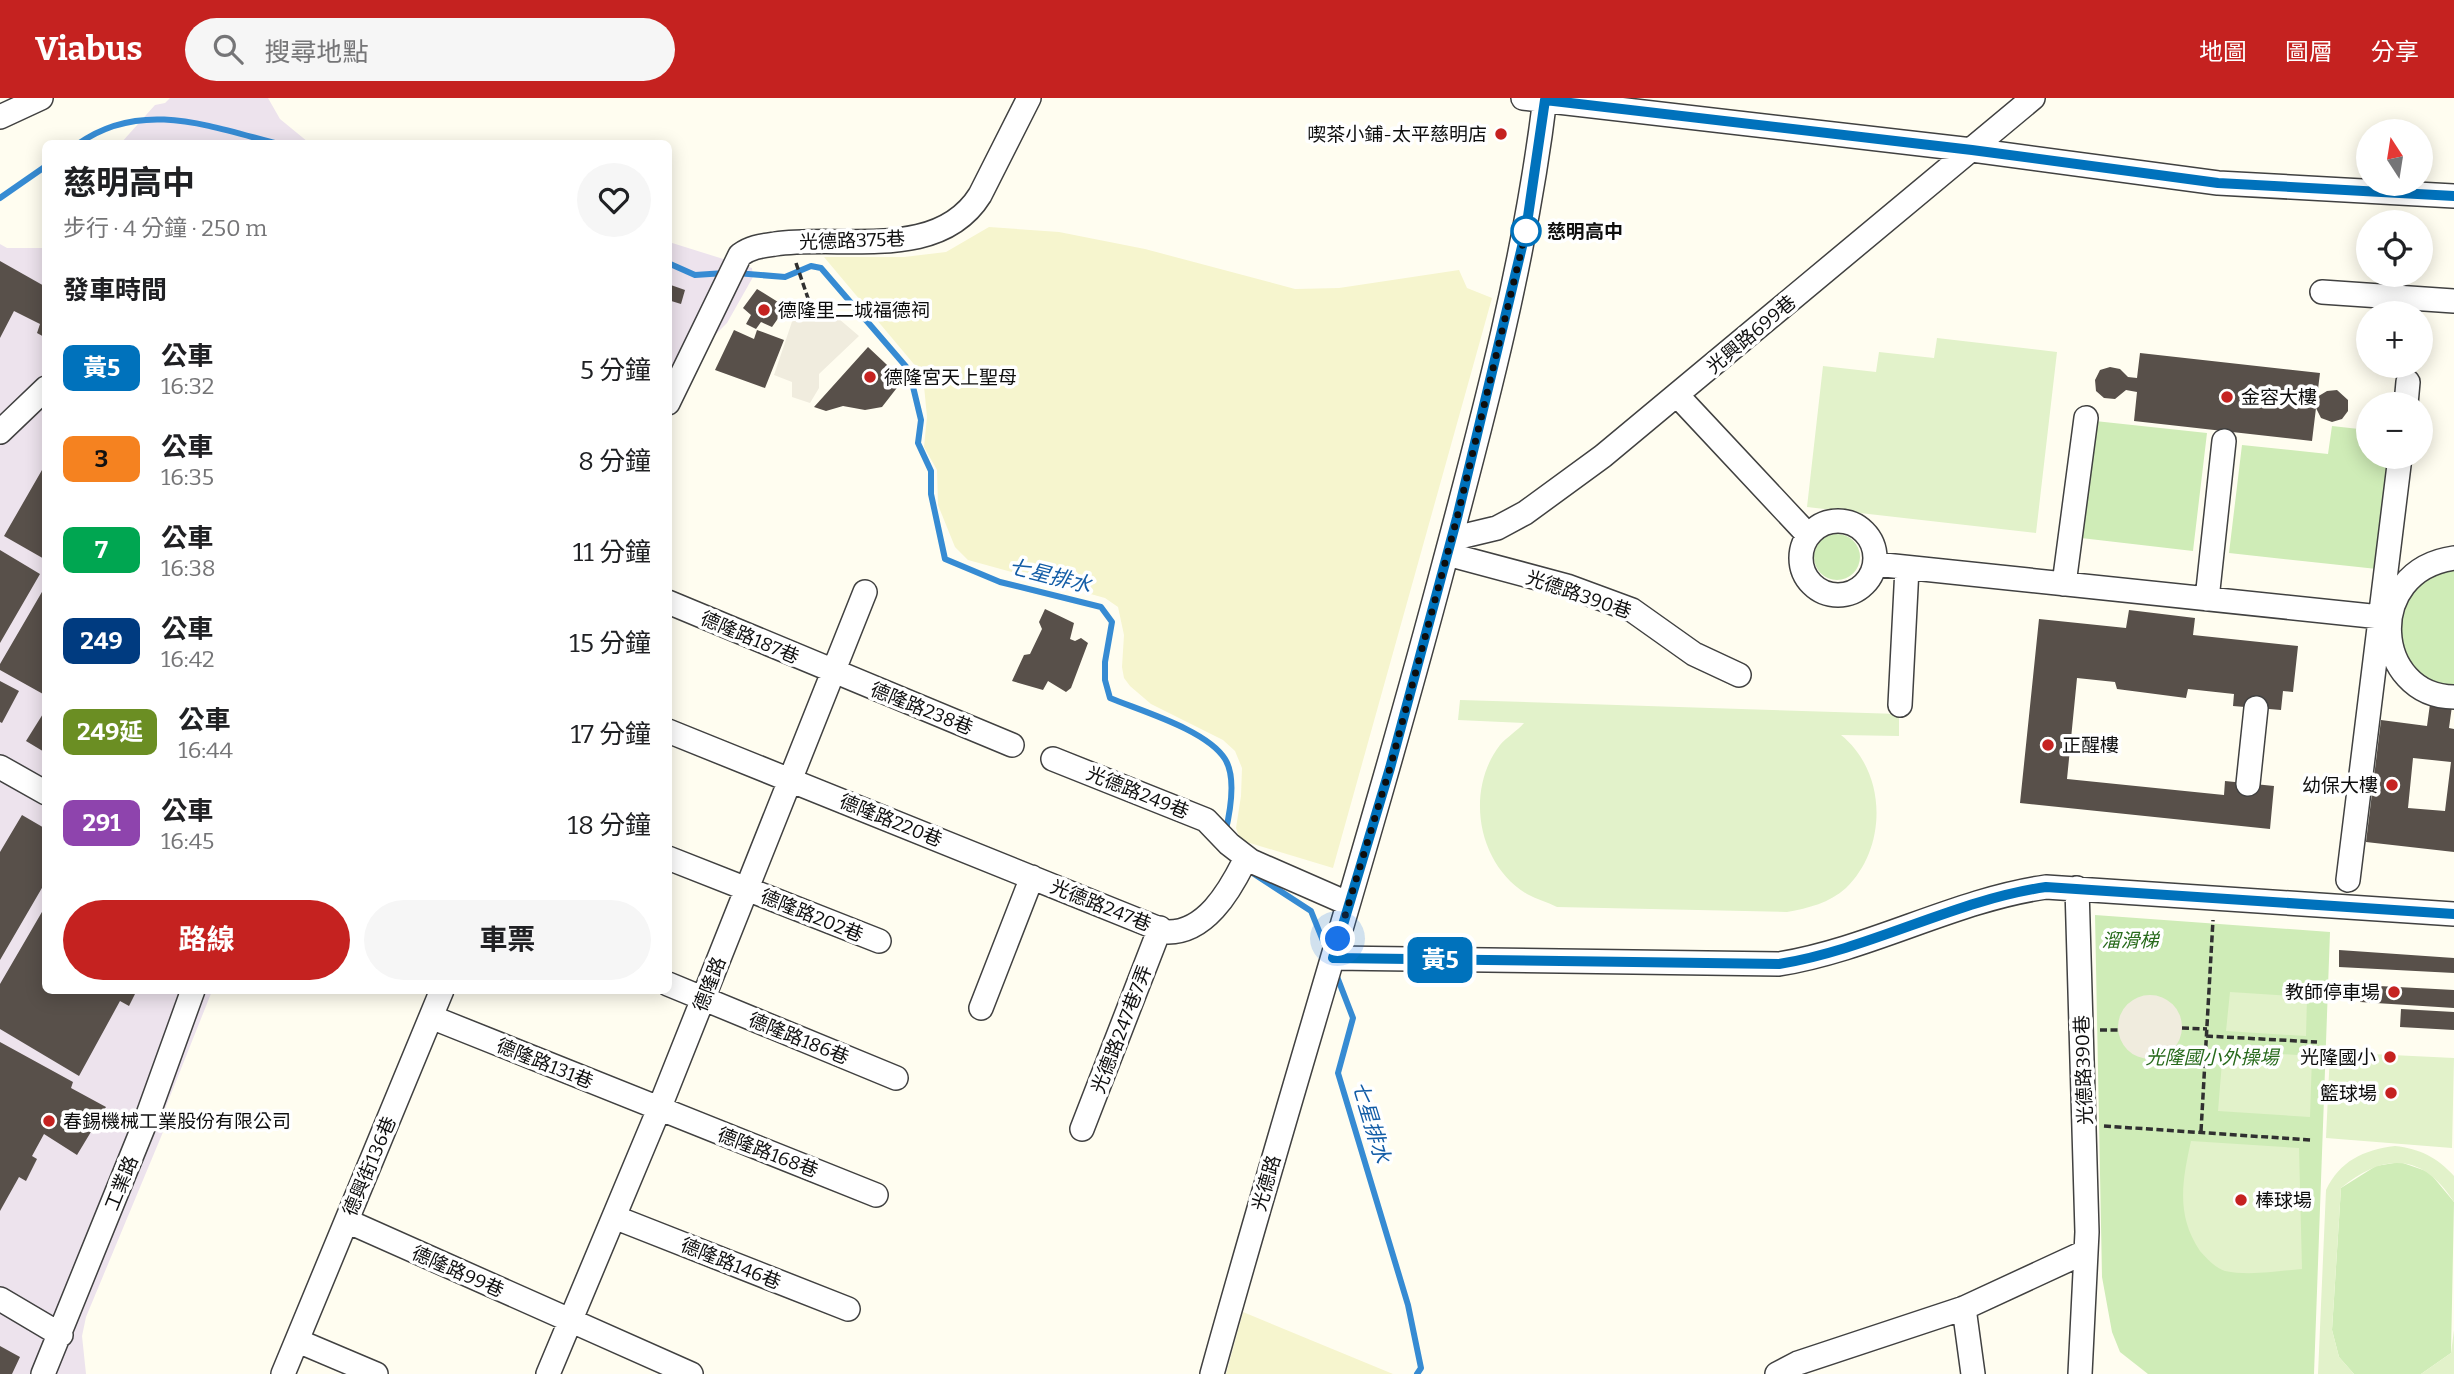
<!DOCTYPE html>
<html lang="zh-TW">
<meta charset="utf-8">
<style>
body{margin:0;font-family:Bitter,"Noto Sans TC",serif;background:#f6f6f6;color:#202124;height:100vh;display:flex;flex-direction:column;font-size:26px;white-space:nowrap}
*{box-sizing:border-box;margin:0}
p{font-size:23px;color:#757577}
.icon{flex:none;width:38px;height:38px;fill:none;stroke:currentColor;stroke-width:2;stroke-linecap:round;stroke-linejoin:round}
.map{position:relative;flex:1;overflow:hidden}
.sheet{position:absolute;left:42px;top:42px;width:630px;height:854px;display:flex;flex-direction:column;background:#fff;border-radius:10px;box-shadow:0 4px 18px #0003}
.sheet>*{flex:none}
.badge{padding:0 14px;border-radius:10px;font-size:24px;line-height:46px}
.needle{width:46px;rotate:348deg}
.fabs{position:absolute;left:2356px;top:21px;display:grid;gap:14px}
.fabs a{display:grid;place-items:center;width:77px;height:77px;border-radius:50%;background:#fff;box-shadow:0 4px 18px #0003;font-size:35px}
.you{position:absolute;width:35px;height:35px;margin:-18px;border:5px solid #fff;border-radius:50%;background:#1a73e8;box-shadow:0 0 0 10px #1a73e833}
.map>.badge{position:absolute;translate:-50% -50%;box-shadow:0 0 0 4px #fff}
h2{padding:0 21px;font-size:26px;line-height:63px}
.round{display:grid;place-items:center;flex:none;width:74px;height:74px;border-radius:37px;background:#f6f6f6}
.overview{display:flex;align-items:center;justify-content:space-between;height:119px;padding:0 21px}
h1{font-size:33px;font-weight:700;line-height:52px}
.cta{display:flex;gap:14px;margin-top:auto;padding:14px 21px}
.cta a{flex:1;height:80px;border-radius:42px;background:#c52220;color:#fff;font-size:28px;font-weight:700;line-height:80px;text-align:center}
.cta a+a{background:#f6f6f6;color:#202124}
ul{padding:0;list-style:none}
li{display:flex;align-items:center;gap:21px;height:91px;padding:0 21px}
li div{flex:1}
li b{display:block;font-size:26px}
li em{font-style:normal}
li .badge{min-width:77px;font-weight:700;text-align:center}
header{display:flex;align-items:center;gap:42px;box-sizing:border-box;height:98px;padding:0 35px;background:#c52220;color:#fff}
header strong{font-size:33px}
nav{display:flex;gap:38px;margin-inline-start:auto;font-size:24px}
.search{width:490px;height:63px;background:#f6f6f6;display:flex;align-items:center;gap:18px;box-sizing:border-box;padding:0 24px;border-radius:38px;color:#757577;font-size:26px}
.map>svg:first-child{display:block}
.industrial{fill:#ede3ed}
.farmland{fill:#f6f5ce}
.green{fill:#cfecb7}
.pitch{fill:#e2f2ca}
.plaza{fill:#f0ecde}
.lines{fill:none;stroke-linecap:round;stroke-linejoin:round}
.stream{stroke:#368bd3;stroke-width:6}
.building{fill:#58504a;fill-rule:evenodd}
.minor-casing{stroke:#414141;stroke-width:26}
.path{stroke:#303030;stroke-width:3.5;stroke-dasharray:7 3.5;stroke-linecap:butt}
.minor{stroke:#fff;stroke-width:23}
.line-casing{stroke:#fff;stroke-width:16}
.line{stroke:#0072bc;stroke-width:10}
.walk{stroke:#0e0e0e;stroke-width:7;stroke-dasharray:0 12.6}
.poi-dot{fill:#c52220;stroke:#fff;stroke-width:2.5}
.stop-dot{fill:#fff;stroke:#0072bc;stroke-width:3.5}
.labels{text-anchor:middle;stroke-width:7;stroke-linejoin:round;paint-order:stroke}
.poi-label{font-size:19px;fill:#0e0e0e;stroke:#fff;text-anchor:start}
.stop-label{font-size:19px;font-weight:bold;fill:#0e0e0e;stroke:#fff;text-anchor:start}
.street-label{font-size:19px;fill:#0e0e0e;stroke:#fff}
.park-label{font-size:19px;font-style:italic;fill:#276a1b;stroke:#fff}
.water-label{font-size:21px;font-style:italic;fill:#125ca6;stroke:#fff}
</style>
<header>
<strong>Viabus</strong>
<div class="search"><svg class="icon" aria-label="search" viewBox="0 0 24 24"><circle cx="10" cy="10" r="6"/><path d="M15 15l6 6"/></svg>搜尋地點</div>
<nav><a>地圖</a><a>圖層</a><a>分享</a></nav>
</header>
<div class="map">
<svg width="2454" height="1276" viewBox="0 0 2454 1276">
<rect width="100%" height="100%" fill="#fffdf0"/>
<path class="industrial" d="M170,0H268L280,21L308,44L321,42L326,45H121L155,7L165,5Z
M669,144L752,170L753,179L727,225L687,265L669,299Z
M0,146L7,150H45L46,892L212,893L159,1026L163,1034L86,1219L82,1238L86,1276H0Z"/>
<path class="farmland" d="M989,129L1059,134L1145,151L1295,191L1339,190L1459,172L1467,190L1492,200L1333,770L1240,742L1236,730L1241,698L1242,670L1235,653L1223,642L1151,606L1130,588L1124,580L1122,569L1124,537L1118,509L1105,500L968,462L955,449L938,407L937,372L924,349L927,319L924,288L918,271L824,159H904L946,154Z
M1243,1214L1393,1276H1226Z"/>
<path class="green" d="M2095,323L2207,335L2193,453L2081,440Z
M2332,328L2368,332V359H2389L2377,471L2229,455L2242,347L2328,356Z
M1814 459a23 23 0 1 1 46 0a23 23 0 1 1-46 0Z
M2454,460V599L2407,577L2390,511Z
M2095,817L2330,834L2314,1276H2148L2120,1254L2112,1234L2102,1179Z
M2400,1064L2429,1074L2454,1104L2451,1255L2421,1276H2354L2339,1259L2332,1232L2341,1090L2376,1068Z"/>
<path class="pitch" d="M1937,240L2057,254L2036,435L1807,409L1823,268L1876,274L1879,254L1934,260Z
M1460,602L1899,616V638L1841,637C1887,674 1888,749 1846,790C1829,805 1809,810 1787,814L1557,809C1547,804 1536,801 1527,796C1477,766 1465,692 1500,647C1507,639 1517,633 1524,625L1458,622Z
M2230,894L2307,899L2306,938L2226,933Z
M2223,952L2312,958L2310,1019L2218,1013Z
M2330,954L2454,960L2452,1050L2326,1040Z
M2191,1043L2299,1050L2302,1171C2278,1173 2249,1178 2225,1173C2217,1171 2206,1160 2200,1153C2176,1117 2182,1084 2191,1043Z
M2395,1048C2420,1051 2437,1059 2454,1078V1104C2423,1055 2384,1054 2341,1090L2332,1232L2339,1259L2354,1276H2318L2326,1092C2340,1063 2363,1052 2395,1048Z
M2454,1232V1276H2421L2451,1255Z"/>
<path class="plaza" d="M809,200L819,204L859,238L819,276V290L810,305L792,299V284L774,277L799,203Z
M2118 929a32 32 0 1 1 64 0a32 32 0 1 1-64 0Z"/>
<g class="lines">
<path class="stream" d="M78,46C141,1 209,28 278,46
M0,100L46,68
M668,165L695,177L725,175
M736,175L785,179L811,168L821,170L909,272L921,322L918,345L931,373V396L945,461L1000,484L1101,509L1112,524L1105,564V582L1110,600C1141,613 1207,632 1225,661C1237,680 1230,715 1225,736
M1251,774L1311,813L1327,853
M1336,876L1353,920L1338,975L1408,1207L1421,1270L1417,1276"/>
</g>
<path class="building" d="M0,163L46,189V240L37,235L40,226L14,213L0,240Z
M668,186L685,192L681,206L668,202Z
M757,191L786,209L772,229L761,224L756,231L746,226L751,217L743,210Z
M734,232L754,241L757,232L784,242L765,290L715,272Z
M868,249L903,282L882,309L865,312L843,308L826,313L814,309Z
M2140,255L2320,275L2317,299L2327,293L2337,292L2348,302V313L2342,321L2332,324L2321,320L2316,310L2312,343L2134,323L2137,294L2126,292L2115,301L2104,300L2096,293L2095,282L2100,272L2110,269L2120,271L2128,279L2137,280Z
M46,365V462L4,438Z
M0,452L40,476L0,545Z
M46,487V592L43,596L0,572V566Z
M1045,511L1074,525L1070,541L1075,543L1081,540L1088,545L1071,590L1066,594L1048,583L1043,592L1012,583L1024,557L1030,556L1042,531L1039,524Z
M2129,512L2195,520L2193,537L2298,548L2293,594L2283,593L2281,612L2233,608L2234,596L2188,591L2186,600L2117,591L2115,584L2077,580L2067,681L2224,697L2225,683L2274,688L2270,731L2020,705L2039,521L2126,530Z
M0,583L19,593L2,625L0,624Z
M2430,606L2452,608L2449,630L2454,631V754L2366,744L2381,622L2427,628ZM2413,660L2451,664L2445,713L2408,710Z
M46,611V655L26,643Z
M22,717L46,731V783L0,862V754Z
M46,807V892H137L129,908L120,903L79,978L0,931V886Z
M2339,852L2454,860V875L2339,869Z
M2360,887L2454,892V910L2360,904Z
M2401,911L2454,914V932L2400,929Z
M0,944L73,984L71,990L106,1009L77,1057L44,1036L32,1058L37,1061L26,1083L19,1079L0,1113Z
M0,1248L20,1259L12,1276H0Z"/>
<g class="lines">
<g class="minor-casing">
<path id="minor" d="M1523,0L1972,52L2218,85L2454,98
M0,19L41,0
M2322,194L2454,203
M1677,297L1808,437
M668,305L740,157C751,149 761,148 775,146C842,136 938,164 980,97L1029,0
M2406,306L2408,284
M0,334L46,290
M1801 460a37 37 0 1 1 74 0a37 37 0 1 1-74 0Z
M1451,441L1497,430L1525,415L1603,358L2033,0
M1447,456L1567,488L1632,512L1694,556L1739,577
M2454,460C2362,473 2374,599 2454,599
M1875,466L2390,520
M2064,486L2086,320
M2207,501L2224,343
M668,504L1012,647
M1900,607L1907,470
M668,633L1167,834C1205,835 1229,794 1244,764L1251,763
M1053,661L1206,722L1229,746L1251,763L1347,805
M0,669L46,695
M2248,686L2256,610
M668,760L879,843
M2348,782L2400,359
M2077,790L2087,1134L2080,1276
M1333,860L1779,866C1871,851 1955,802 2046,789L2454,816
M668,886L896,980
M981,910L1032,779
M431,919L876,1097
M1082,1031L1160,830
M614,1119L848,1211
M347,1123L691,1276
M0,1201L61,1237
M1964,1210L1973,1276
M298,1243L376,1276
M43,1276L145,1025L193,892
M283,1276L442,892
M548,1276L659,1011L865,494
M1212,1276C1287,1005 1372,738 1444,466C1485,313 1526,158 1545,0
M1777,1276L1798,1265L1964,1210L2085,1154"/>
</g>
<path class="path" d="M796,165L811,209
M2182,930L2207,931
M2100,932H2118
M2206,938L2317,944
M2104,1028L2311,1042
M2201,1033L2213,822"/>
<use href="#minor" class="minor"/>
</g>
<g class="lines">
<g class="line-casing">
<path id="line" d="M2454,98L2218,85L1972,52L1545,2L1526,132L1457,420L1390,670L1333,860L1779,866C1871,851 1955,802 2046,789L2454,816"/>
</g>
<use href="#line" class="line"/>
<path class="walk" d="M1338,841L1390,670L1457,420L1526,133"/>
</g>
<g class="poi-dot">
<circle cx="1501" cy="36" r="7"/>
<circle cx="764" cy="212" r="7"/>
<circle cx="870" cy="279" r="7"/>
<circle cx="2227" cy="299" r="7"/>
<circle cx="2048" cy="647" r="7"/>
<circle cx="2392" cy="687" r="7"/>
<circle cx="2394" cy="894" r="7"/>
<circle cx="2390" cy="959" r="7"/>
<circle cx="2391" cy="995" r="7"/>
<circle cx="49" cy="1023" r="7"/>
<circle cx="2241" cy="1102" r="7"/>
</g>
<circle class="stop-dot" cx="1526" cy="133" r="14"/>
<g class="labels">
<g class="poi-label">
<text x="1487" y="43" text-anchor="end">喫茶小鋪-太平慈明店</text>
<text x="778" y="219">德隆里二城福德祠</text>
<text x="884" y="286">德隆宮天上聖母</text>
<text x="2241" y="306">金容大樓</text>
<text x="2062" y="654">正醒樓</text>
<text x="2378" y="694" text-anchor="end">幼保大樓</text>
<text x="2380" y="901" text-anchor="end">教師停車場</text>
<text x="2376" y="966" text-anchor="end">光隆國小</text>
<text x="2377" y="1002" text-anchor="end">籃球場</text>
<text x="63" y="1030">春錫機械工業股份有限公司</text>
<text x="2255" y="1109">棒球場</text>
</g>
<g class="stop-label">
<text x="1547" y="140">慈明高中</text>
</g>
<g class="street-label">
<text transform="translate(852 142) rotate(-2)" y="7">光德路375巷</text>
<text transform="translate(1751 236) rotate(-40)" y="7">光興路699巷</text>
<text transform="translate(1579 496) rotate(19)" y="7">光德路390巷</text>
<text transform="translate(750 539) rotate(23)" y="7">德隆路187巷</text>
<text transform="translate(922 610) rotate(22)" y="7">德隆路238巷</text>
<text transform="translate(1138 694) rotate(22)" y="7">光德路249巷</text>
<text transform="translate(891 722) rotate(22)" y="7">德隆路220巷</text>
<text transform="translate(1101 807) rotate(22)" y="7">光德路247巷</text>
<text transform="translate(812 817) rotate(22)" y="7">德隆路202巷</text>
<text transform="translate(709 886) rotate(-69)" y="7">德隆路</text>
<text transform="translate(1121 931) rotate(-69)" y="7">光德路247巷7弄</text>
<text transform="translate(799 940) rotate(22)" y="7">德隆路186巷</text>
<text transform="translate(545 965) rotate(22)" y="7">德隆路131巷</text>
<text transform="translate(2083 972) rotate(-92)" y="7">光德路390巷</text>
<text transform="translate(768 1054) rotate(21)" y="7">德隆路168巷</text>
<text transform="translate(369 1068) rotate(-67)" y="7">德興街136巷</text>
<text transform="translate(121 1085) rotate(-68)" y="7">工業路</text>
<text transform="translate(1266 1085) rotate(-74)" y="7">光德路</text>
<text transform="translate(731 1165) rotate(22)" y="7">德隆路146巷</text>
<text transform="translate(458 1173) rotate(24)" y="7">德隆路99巷</text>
</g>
<g class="park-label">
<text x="2130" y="849">溜滑梯</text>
<text x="2212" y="966">光隆國小外操場</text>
</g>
<g class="water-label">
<text transform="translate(1050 478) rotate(14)" y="7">七星排水</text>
<text transform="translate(1371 1024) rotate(73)" y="7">七星排水</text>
</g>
</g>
</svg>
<div class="fabs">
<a><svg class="needle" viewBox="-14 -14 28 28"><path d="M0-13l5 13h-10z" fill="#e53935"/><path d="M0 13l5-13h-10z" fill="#757577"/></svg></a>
<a><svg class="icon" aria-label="locate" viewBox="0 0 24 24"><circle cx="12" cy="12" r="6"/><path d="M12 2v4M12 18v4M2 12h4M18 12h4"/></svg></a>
<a>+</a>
<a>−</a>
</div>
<div class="you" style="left:1338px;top:841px"></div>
<b class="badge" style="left:1440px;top:862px;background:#0072bc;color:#fff">黃5</b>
<section class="sheet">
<div class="overview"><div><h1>慈明高中</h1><p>步行 · 4 分鐘 · 250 m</p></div><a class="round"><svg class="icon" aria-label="heart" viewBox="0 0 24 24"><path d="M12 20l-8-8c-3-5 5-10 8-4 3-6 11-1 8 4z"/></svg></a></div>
<h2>發車時間</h2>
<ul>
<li><span class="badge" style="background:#0072bc;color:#fff">黃5</span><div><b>公車</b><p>16:32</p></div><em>5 分鐘</em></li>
<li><span class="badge" style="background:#f58220;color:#111">3</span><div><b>公車</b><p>16:35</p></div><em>8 分鐘</em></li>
<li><span class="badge" style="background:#00a651;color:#fff">7</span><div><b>公車</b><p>16:38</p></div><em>11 分鐘</em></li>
<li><span class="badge" style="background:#003b80;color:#fff">249</span><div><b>公車</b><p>16:42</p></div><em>15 分鐘</em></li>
<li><span class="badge" style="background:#6b8e23;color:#fff">249延</span><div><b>公車</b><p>16:44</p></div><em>17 分鐘</em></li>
<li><span class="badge" style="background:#8e44ad;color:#fff">291</span><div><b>公車</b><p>16:45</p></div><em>18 分鐘</em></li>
</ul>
<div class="cta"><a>路線</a><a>車票</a></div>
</section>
</div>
